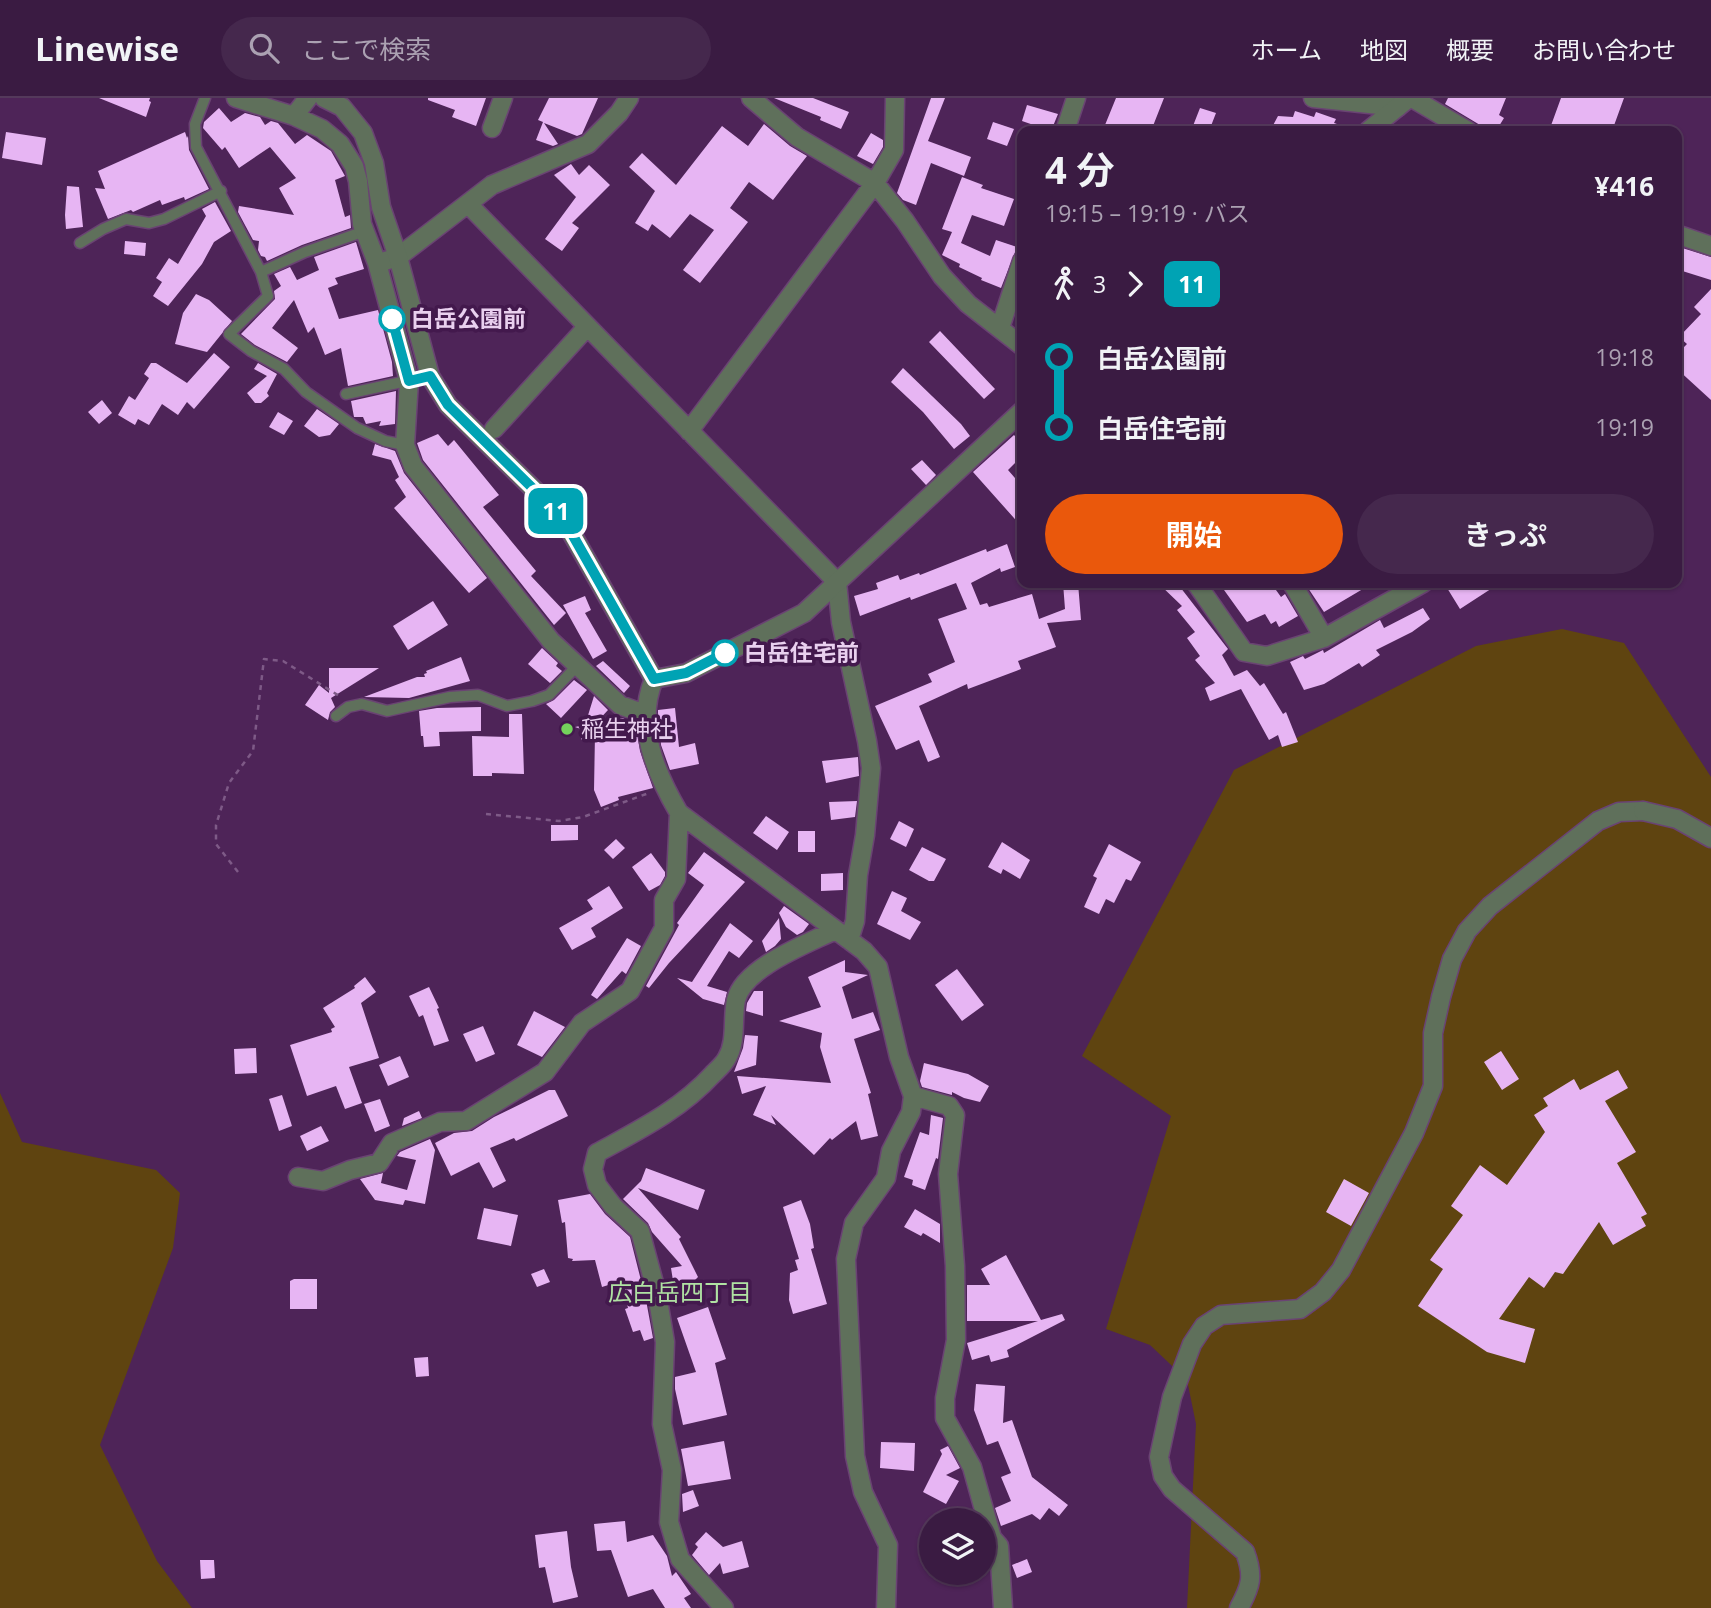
<!DOCTYPE html>
<html lang="ja">
<meta charset="utf-8">
<style>
body{margin:0;font-family:"Open Sans","Noto Sans JP",sans-serif;background:#45284d;color:#f1f3f6;height:100vh;display:flex;flex-direction:column;font-size:26px;white-space:nowrap}
*{box-sizing:border-box;margin:0}
p{font-size:23px;color:#aba1b2}
.icon{flex:none;width:38px;height:38px;fill:none;stroke:currentColor;stroke-width:2;stroke-linecap:round;stroke-linejoin:round}
.map{position:relative;flex:1;overflow:hidden}
.drawer{position:absolute;left:1017px;top:28px;width:665px;height:462px;display:flex;flex-direction:column;background:#3a1b42;border-radius:14px;box-shadow:0 2px 5px #0004,0 0 0 2px #54395b}
.drawer>*{flex:none}
.badge{padding:0 14px;border-radius:10px;font-size:24px;line-height:46px}
.tools{position:absolute;left:919px;top:1410px;display:grid;gap:14px}
.tools a{display:grid;place-items:center;width:77px;height:77px;border-radius:50%;background:#3a1b42;box-shadow:0 2px 5px #0004,0 0 0 2px #54395b;font-size:35px}
.map>.badge{position:absolute;translate:-50% -50%;box-shadow:0 0 0 4px #fff}
.legs{display:flex;align-items:center;gap:10px;height:77px;padding:0 28px;font-size:23px}
.legs p{margin-inline-start:auto}
.headline{display:flex;align-items:center;justify-content:space-between;height:119px;padding:0 28px}
h1{font-size:38px;font-weight:700;line-height:52px}
.button{display:flex;gap:14px;margin-top:auto;padding:14px 28px}
.button a{flex:1;height:80px;border-radius:42px;background:#ea580c;color:#fff;font-size:28px;font-weight:700;line-height:80px;text-align:center}
.button a+a{background:#45284d;color:#f1f3f6}
ul{padding:0 28px;list-style:none}
li{display:flex;align-items:center;gap:24px;height:70px;font-size:26px}
li i{display:grid;place-items:center;width:10px;height:100%;margin:0 9px;background:currentColor}
li i::after{content:'';width:18px;height:18px;margin:-9px;border:5px solid;border-radius:50%;background:#3a1b42}
li p{margin-inline-start:auto}
li:first-child i{background:linear-gradient(#0000 50%,currentColor 0)}
li:last-child i{background:linear-gradient(currentColor 50%,#0000 0)}
header{display:flex;align-items:center;gap:42px;box-sizing:border-box;height:98px;padding:0 35px;background:#3a1b42;border-bottom:2px solid #54395b}
header strong{font-size:33px}
nav{display:flex;gap:38px;margin-inline-start:auto;font-size:24px}
.search{width:490px;height:63px;background:#45284d;display:flex;align-items:center;gap:18px;box-sizing:border-box;padding:0 24px;border-radius:38px;color:#aba1b2;font-size:26px}
.map>svg:first-child{display:block}
.green{fill:#5f4410}
.building{fill:#e7b5f3}
.lines{fill:none;stroke-linecap:round;stroke-linejoin:round}
.service-casing{stroke:#6a4373;stroke-width:13}
.minor-casing{stroke:#6a4373;stroke-width:21}
.tertiary-casing{stroke:#6a4373;stroke-width:21}
.path{stroke:#7e5a87;stroke-width:2.5;stroke-dasharray:5 5;stroke-linecap:butt}
.service{stroke:#5f705b;stroke-width:10}
.minor{stroke:#5f705b;stroke-width:18}
.tertiary{stroke:#5f705b;stroke-width:18}
.line-1-casing{stroke:#fff;stroke-width:16}
.line-1{stroke:#00a3b4;stroke-width:10}
.stop-1-dot{fill:#fff;stroke:#00a3b4;stroke-width:3.5}
.poi-dot{fill:#74d25c;stroke:#43194d;stroke-width:2.5}
.labels{text-anchor:middle;stroke-width:7;stroke-linejoin:round;paint-order:stroke}
.stop-label{font-size:23px;font-weight:bold;fill:#e9d0ef;stroke:#43194d;text-anchor:start}
.poi-label{font-size:23px;fill:#e9d0ef;stroke:#43194d;text-anchor:start}
.neighbourhood-label{font-size:24px;fill:#b0e2a3;stroke:#43194d}
</style>
<header>
<strong>Linewise</strong>
<div class="search"><svg class="icon" aria-label="search" viewBox="0 0 24 24"><circle cx="10" cy="10" r="6"/><path d="M15 15l6 6"/></svg>ここで検索</div>
<nav><a>ホーム</a><a>地図</a><a>概要</a><a>お問い合わせ</a></nav>
</header>
<div class="map">
<svg width="1711" height="1510" viewBox="0 0 1711 1510">
<rect width="100%" height="100%" fill="#4e2458"/>
<path class="green" d="M1562,531L1624,545L1711,679V1510H1187L1196,1326L1187,1282L1150,1247L1106,1231L1171,1018L1082,958L1234,672L1476,548Z
M0,995L22,1044L156,1072L180,1095L173,1150L100,1347L157,1463L192,1510H0Z"/>
<path class="building" d="M99,0H150L149,3L151,4L146,19Z
M428,0H486L476,28L452,19L455,12L428,2Z
M549,0H598L582,36L577,38L544,25L558,46L553,48L536,42L543,24L538,22Z
M774,0H813L849,14L841,31L820,22L821,19Z
M931,0H945L928,43L971,59L964,78L931,65L916,107L903,102L897,95Z
M1116,0H1164L1151,33H1105L1107,28L1105,27Z
M1448,0H1506L1499,17L1504,20L1496,33H1490L1445,6Z
M1561,0H1624L1612,33H1549Z
M1027,7L1058,16L1051,33L1022,23Z
M219,10L231,24L245,15L260,19L265,27L271,23L278,25L295,46L307,37L331,53L345,78L335,82L345,119L350,117L351,130L302,147L267,163L265,159L261,158L258,152L259,143L253,142L238,114L239,108L294,117L279,90L296,80L270,49L239,70L225,49L222,52L203,30L204,24Z
M1200,10L1216,15L1209,33H1191Z
M1295,13L1314,19L1316,14L1336,21L1334,25L1349,30V33H1270L1278,18L1293,19Z
M993,24L1014,31L1007,48L987,41Z
M764,26L790,48L807,58L773,102L749,84L730,110L748,124L700,185L683,172L714,132L690,116L670,140L652,126L648,133L635,125L655,93L629,69L642,55L676,87L722,28L748,48Z
M6,34L46,40L42,67L2,60Z
M185,34L187,40L188,38L189,52L209,91L185,102L184,99L162,107L160,102L133,114L131,112L108,121L95,90L105,91L98,73Z
M871,35L883,42V49L873,66L857,58Z
M571,66L579,77L589,67L610,87L572,125L579,130L562,153L545,141L576,99L554,77Z
M962,79L983,87L981,90L1014,101L1004,128L972,117L961,145L990,158L996,142L1017,149L1001,190L981,182L982,180L959,169L960,166L942,157L952,134L942,131Z
M67,88L79,89L83,129L66,131L65,117Z
M215,104L231,133L214,144L202,166L168,208L153,198L162,184L156,180L169,160L178,166L206,118L202,111Z
M125,143L146,145L145,158L124,156Z
M356,144L364,171L335,180L338,186L328,190L339,221L378,212L392,264L393,278L348,288L341,250L325,257L314,229L308,235L294,202L272,230L298,250L287,264L255,247L241,236L275,201L274,193L281,188L274,176L290,169L297,182L319,172L314,159Z
M1676,148L1711,159V182L1676,171Z
M1711,191V302L1676,270V257L1687,246L1679,239L1701,216L1694,209Z
M196,196L209,202L232,223L207,254L175,246L183,215Z
M940,233L995,291L984,301L929,244Z
M214,255L230,269L194,311L187,304L178,317L162,306L149,327L138,321L135,327L118,317L129,298L135,302L149,280L144,276L151,265H156L187,285Z
M258,265L277,276L267,295L269,298L261,305H255L247,295L267,278L254,271Z
M903,270L961,326L970,338L954,351L923,314L891,284Z
M396,293L395,326L379,328L381,323L366,326L363,319H354L351,303Z
M102,302L112,315L99,326L88,314Z
M317,311L339,326L330,337L319,339L304,328Z
M278,314L293,323L284,337L269,329Z
M438,336L448,348L454,342L499,397L483,409L536,473L531,478L566,515L554,527L423,362L417,345Z
M1014,337L1022,346V358L1008,372L1022,388V429L973,374Z
M375,346L395,353L404,375L487,480L469,495L394,410L406,399L395,382L399,379L391,362L372,357Z
M922,362L936,377L926,387L911,371Z
M1007,446L1015,469L1001,474L1000,470L971,485L980,507L987,505L989,509L1032,496L1039,521L1065,511L1063,485H1078L1081,522L1047,525L1056,549L1018,563L1021,571L968,591L967,586L919,608L940,659L928,664L919,642L896,652L875,608L932,584L928,576L955,564L938,521L967,511L956,485L911,502L910,499L860,518L854,498L878,491L876,485L898,477L900,482L919,475L920,477L986,451L987,454Z
M1158,485H1177L1228,551L1222,557L1234,578L1247,572L1260,588L1264,585L1283,616L1286,614L1298,644L1282,649L1278,637L1269,642L1241,591L1210,603L1205,590L1215,585L1195,562L1200,558L1187,540L1195,534L1177,512L1182,508Z
M1219,485H1271L1281,499L1285,496L1298,518L1279,529L1276,523L1271,526L1265,516L1247,524Z
M1310,485H1373L1324,514L1306,487Z
M1444,485H1500L1460,511Z
M585,498L591,512L585,515L607,553L593,561L563,507Z
M433,503L448,527L408,552L393,528Z
M1423,510L1430,521L1412,534L1376,552L1380,557L1362,569L1359,565L1324,586L1304,592L1290,564L1303,558L1305,561L1323,552L1324,555L1380,522L1384,530Z
M542,550L558,565L556,568L562,573L550,585L528,566Z
M461,559L470,583L409,600L364,599L417,579H425L424,576L427,575L426,573Z
M603,563L630,588L624,595L596,568Z
M329,570H379L331,600L335,609L330,614L328,622L305,607L319,587L329,595Z
M574,582L587,592L561,620L546,606L554,602Z
M594,598L608,612L596,625L623,620L636,628L640,653L653,690L618,699L619,702L601,709L594,692L595,636L588,634L581,642L584,632L575,629L585,627Z
M481,609V633L439,634L440,648L424,649L423,638H421L419,613L437,610Z
M675,610L679,649L695,645L699,666L670,672L661,647L658,615V612Z
M509,616H522L524,676L492,675V678H473L472,638L509,639Z
M858,659L859,678L826,685L822,663Z
M857,703L855,719L831,722L829,704Z
M766,718L789,734L777,752L753,735Z
M899,723L914,731L906,749L890,741Z
M551,727H578V742L551,743Z
M798,733H815V754H798Z
M616,741L625,750L613,761L604,752Z
M1002,744L1030,762L1020,781L1003,771L1001,776L988,769Z
M1109,746L1141,764L1131,783L1126,781L1114,805L1106,801L1099,816L1084,809L1097,780L1093,778Z
M922,749L946,761L934,783H929L909,772Z
M704,754L745,784L669,865L649,890L646,888L679,827L677,825L704,787L688,775Z
M651,755L665,774V778L660,787L649,793L632,769Z
M843,775V792L821,793V776Z
M609,788L623,810L591,830L596,839L572,852L559,830L593,811L587,802Z
M892,793L907,800L901,813L921,824L910,842L877,826Z
M784,808L809,826L803,834L797,837L786,829L779,815Z
M779,820L781,841L775,848L766,854L762,843Z
M730,825L753,843L739,860L729,853L707,888L727,894L724,907L703,901L677,880L692,884Z
M627,840L641,848L626,876L622,873L597,901L591,897Z
M845,862V874L868,877L842,889L852,921L873,914L880,932L854,941L871,995L868,996L878,1038L861,1042L856,1023L832,1042L830,1040L814,1057L771,1017L776,1027L753,1017L766,988L742,996L737,978L831,985L820,949L822,935L779,923L821,909L808,879Z
M957,871L984,907L962,923L935,887Z
M365,879L376,894L361,905L379,960L349,969L362,1005L345,1011L336,988L307,998L290,947L332,934L331,931L335,929L323,910L355,890L354,888Z
M429,889L439,910L437,911L449,943L434,948L423,917L419,919L409,898Z
M754,893H763V918L746,913L747,905Z
M534,913L565,929L542,959L517,947Z
M483,928L495,956L476,964L463,936Z
M745,937L758,938L756,967L734,974L743,950Z
M256,950L257,975L235,976L234,951Z
M1501,953L1519,981L1502,992L1484,964Z
M400,958L409,979L388,988L379,967Z
M924,965L968,976L989,988L980,1004L964,1000L952,994V997L922,989L920,983Z
M1618,972L1628,990L1605,1003L1636,1054L1617,1065L1647,1116L1641,1119L1646,1128L1613,1147L1599,1124L1563,1176L1555,1174L1544,1190L1529,1179L1499,1221L1535,1231L1525,1265L1487,1254L1418,1208L1443,1171L1430,1162L1463,1117L1451,1108L1480,1067L1507,1087L1545,1034L1534,1017L1548,1008L1543,1000L1574,981L1580,992Z
M549,992H555L568,1018L516,1043L514,1040L490,1050L506,1083L493,1090L479,1064L451,1078L435,1045L454,1035L472,1033L494,1019Z
M282,997L292,1028L279,1033L269,1001Z
M380,1001L390,1028L375,1034L364,1006Z
M419,1013L422,1020L402,1028L404,1020Z
M931,1017L943,1020L938,1061L936,1060L925,1092L912,1087L913,1082L904,1079L920,1034L929,1037Z
M321,1028L329,1043L307,1053L300,1038Z
M430,1041L435,1052L425,1106L405,1102L403,1107L375,1102L360,1081L383,1075L381,1085L407,1092L416,1062L397,1058L400,1054Z
M646,1070L705,1092L698,1112L638,1090L681,1139L679,1141L698,1179L695,1182V1185L674,1189L671,1170L682,1168L652,1134L648,1125L623,1101L641,1083Z
M1344,1081L1369,1095L1351,1128L1326,1114Z
M590,1096L605,1116L630,1139L646,1202L653,1240L644,1243L640,1232L633,1234L625,1211L628,1210L621,1183L602,1189L595,1162L572,1163L573,1161L568,1160L565,1124L562,1125L558,1102Z
M801,1102L810,1126L814,1150L811,1151L827,1206L793,1216L789,1202L790,1175L798,1172L795,1162L799,1161L783,1109Z
M484,1110L518,1117L511,1148L477,1141Z
M915,1111L940,1126V1145L923,1135L921,1138L904,1129Z
M1006,1157L1041,1222L1062,1216L1065,1222L1007,1252L1009,1259L991,1264L989,1257L972,1262L967,1245L1038,1223H967V1187H990L981,1171Z
M544,1171L550,1184L537,1189L531,1176Z
M294,1181H317V1211H290V1183Z
M708,1209L726,1261L715,1265L727,1317L683,1327L675,1291V1279L696,1274L677,1220Z
M428,1259L429,1278L416,1279L414,1260Z
M976,1286L1005,1288L1003,1325L1012,1322L1032,1379L1068,1407L1059,1418L1049,1410L1040,1422L1032,1416L1001,1428L995,1410L1011,1403L1001,1379L1011,1375L998,1343L987,1347L974,1312Z
M724,1343L731,1381L688,1388L681,1351Z
M881,1344L915,1345L914,1373L880,1370Z
M948,1348L960,1370L946,1377L959,1383L946,1406L923,1394L942,1356L940,1352Z
M693,1392L699,1408L683,1414L682,1396Z
M625,1423L627,1444L653,1437L667,1458L672,1478L676,1474L691,1496L684,1500L691,1510H665L653,1491L628,1499L611,1452L597,1453L594,1426Z
M567,1433L571,1469L578,1499L553,1505L545,1469L539,1470L535,1437Z
M706,1434L723,1449L742,1443L749,1469L723,1476L720,1465L709,1477L692,1457L698,1449L695,1446Z
M1027,1461L1032,1474L1017,1480L1012,1467Z
M200,1462H214L215,1480L201,1481Z"/>
<g class="lines">
<g class="service-casing">
<path id="service" d="M205,0L195,26L196,49L261,174L305,154L365,133
M80,145L103,131L126,121L149,125L164,121L221,93
M261,174L268,198L229,236L251,253L284,271L306,294L357,330L385,343L405,347
M346,296L430,278
M336,618L348,609L362,606L387,613L450,599L478,597L507,608L532,603L549,597L577,568"/>
</g>
<g class="minor-casing">
<path id="minor" d="M236,0L294,18L322,31L340,46L354,68L358,83L362,126L377,165L409,283L405,347L413,368L551,543L620,607L647,617
M751,0L797,39L875,85L905,123L942,178L968,206L1022,248
M1313,0L1398,9
M294,18L308,0
M492,30L503,0
M1065,33L1076,0
M468,106L837,484L841,524L867,643L871,670L865,737L858,777L855,823L849,842
M385,163L398,159L492,87L588,46L619,15L629,0
M1000,230L1022,163
M494,331L587,229
M689,333L875,85L894,52L895,0
M1196,485L1244,554L1267,558L1324,540L1423,485
M1292,485L1324,540
M654,581C635,627 655,674 679,715L864,853L878,869L899,959L913,998L911,1014L891,1053L886,1080L854,1125L846,1161L855,1358L863,1394L888,1447L886,1510
M913,998L949,1008L955,1017L948,1076L955,1168L956,1242L945,1300V1320L972,1369L992,1440L999,1448L1003,1510
M298,1079L323,1083L350,1072L379,1065L392,1045L440,1024L466,1023L545,974L582,925L630,893L664,830V802L676,781L679,715
M724,1510L680,1461L669,1424L672,1372L662,1326L665,1244L657,1196L640,1133L613,1108L597,1087L593,1071L597,1055C639,1032 680,1012 713,976C717,972 724,966 727,960C737,943 732,921 736,902C744,869 807,846 835,832
M1239,1510C1251,1488 1254,1478 1245,1454L1172,1391L1163,1378L1159,1359L1172,1299L1192,1246L1204,1228L1221,1217L1300,1211L1323,1194L1341,1172L1414,1035L1433,988V935L1441,899L1452,861L1467,833L1490,808L1598,723L1619,714L1643,713"/>
</g>
<g class="tertiary-casing">
<path id="tertiary" d="M324,0L342,9L363,35L374,65L381,109L398,159L430,278L448,307L563,420L654,581L686,575L804,515L1022,313
M1412,0L1468,33
M1368,33L1409,0
M1676,136L1711,148
M1643,713L1677,721L1711,740"/>
</g>
<path class="path" d="M486,716L559,723L583,719L649,695
M238,774L216,746V727L229,685L253,653L264,561L283,563L341,599"/>
<use href="#service" class="service"/>
<use href="#minor" class="minor"/>
<use href="#tertiary" class="tertiary"/>
</g>
<g class="lines">
<g class="line-1-casing">
<path id="line-1" d="M392,221L409,283L430,278L448,307L563,420L654,581L686,575L725,555"/>
</g>
<use href="#line-1" class="line-1"/>
</g>
<g class="stop-1-dot">
<circle cx="392" cy="221" r="12"/>
<circle cx="725" cy="555" r="12"/>
</g>
<circle class="poi-dot" cx="567" cy="631" r="7"/>
<g class="labels">
<g class="stop-label">
<text x="411" y="229">白岳公園前</text>
<text x="744" y="563">白岳住宅前</text>
</g>
<g class="poi-label">
<text x="581" y="639">稲生神社</text>
</g>
<g class="neighbourhood-label">
<text x="680" y="1203">広白岳四丁目</text>
</g>
</g>
</svg>
<div class="tools">
<a><svg class="icon" aria-label="layers" viewBox="0 0 24 24"><path d="M12 4l9 5-9 5-9-5zM3 14l9 5 9-5"/></svg></a>
</div>
<b class="badge" style="left:556px;top:413px;background:#00a3b4;color:#fff">11</b>
<section class="drawer">
<div class="headline"><div><h1>4 分</h1><p>19:15 – 19:19 · バス</p></div><b>¥416</b></div>
<div class="legs"><svg class="icon" aria-label="walk" viewBox="0 0 24 24"><circle cx="13" cy="4" r="2"/><path d="M13 8l-2 6 4 7M11 14l-3 7M7 12l3-4h3l4 4"/></svg>3<svg class="icon" aria-label="forward" viewBox="0 0 24 24"><path d="M9 5l7 7-7 7"/></svg><b class="badge" style="background:#00a3b4;color:#fff">11</b></div>
<ul>
<li><i style="color:#00a3b4"></i><b>白岳公園前</b><p>19:18</p></li>
<li><i style="color:#00a3b4"></i><b>白岳住宅前</b><p>19:19</p></li>
</ul>
<div class="button"><a>開始</a><a>きっぷ</a></div>
</section>
</div>
